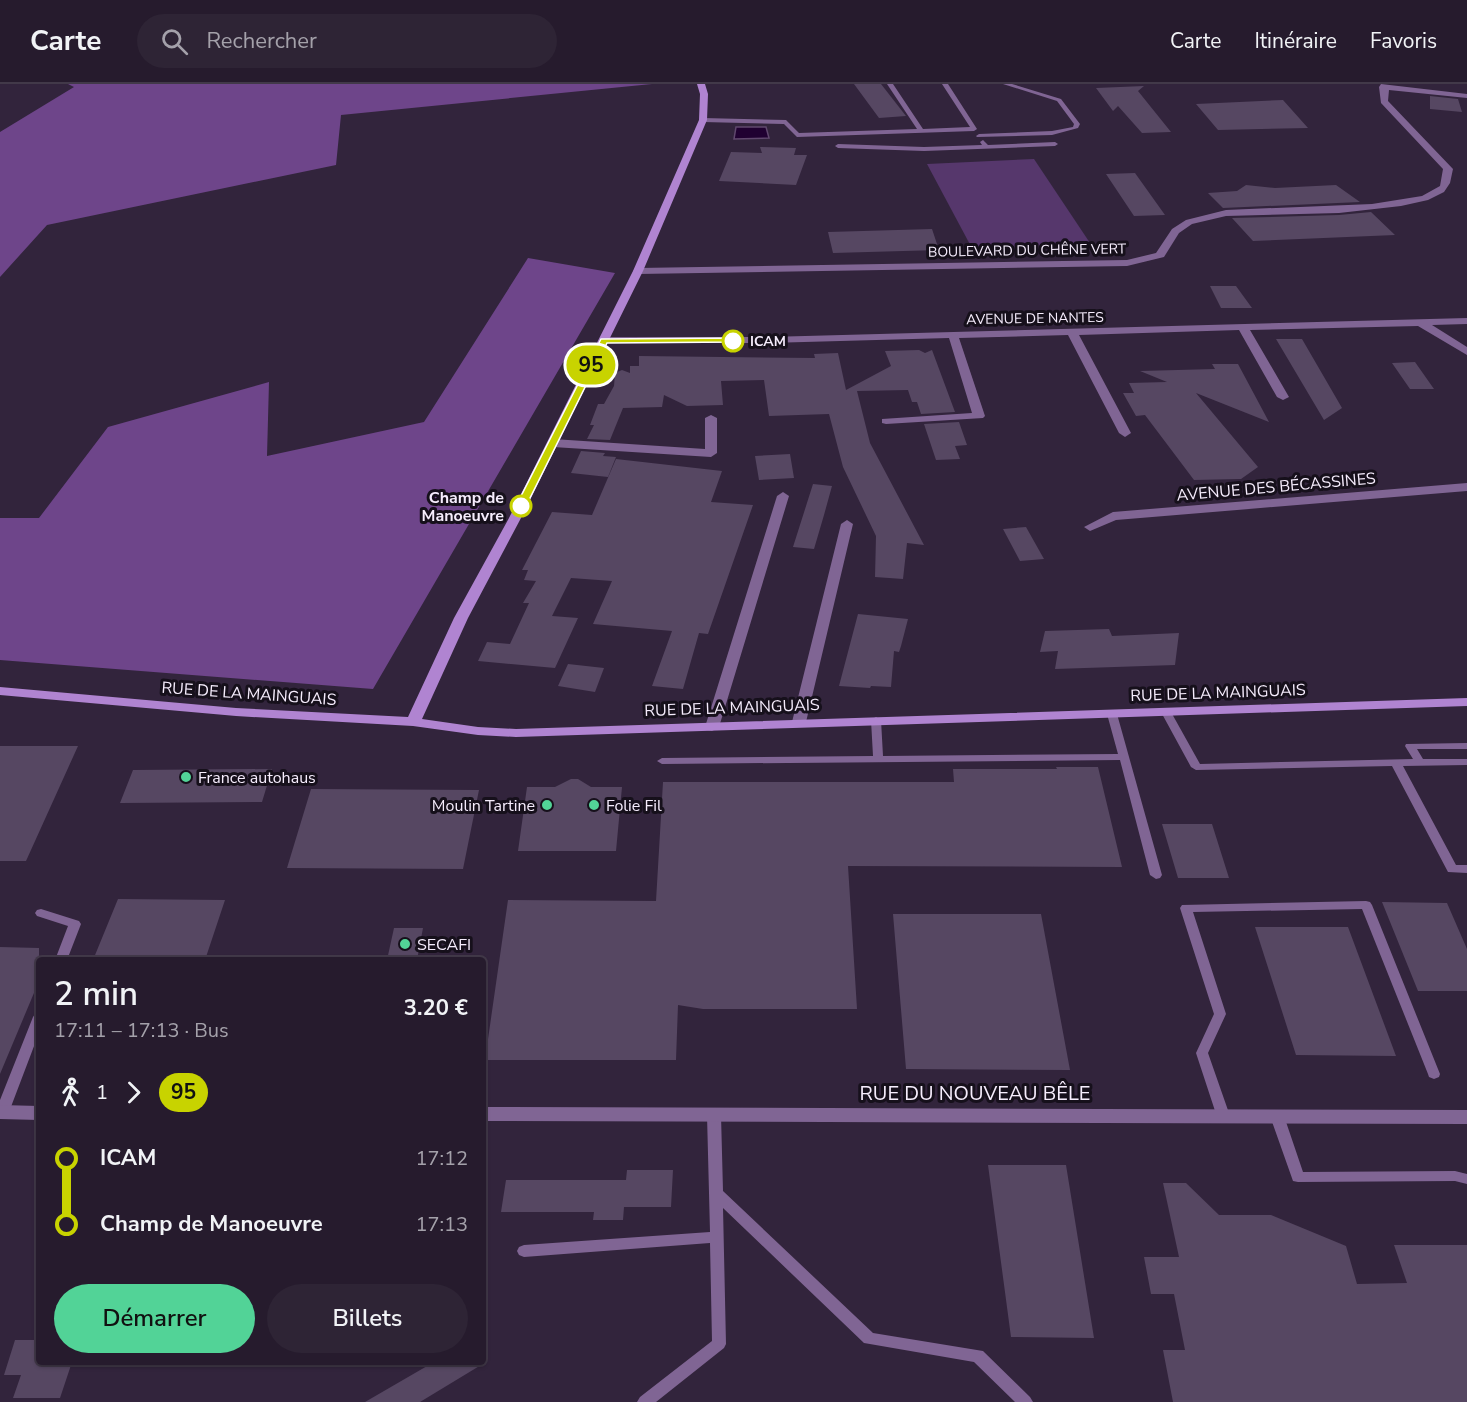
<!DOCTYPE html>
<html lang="fr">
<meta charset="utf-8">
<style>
body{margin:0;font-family:"Nunito Sans",sans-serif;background:#2e2435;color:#f1f3f6;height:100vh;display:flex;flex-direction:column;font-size:22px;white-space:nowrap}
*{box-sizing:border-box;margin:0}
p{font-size:20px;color:#a4a1aa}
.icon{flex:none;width:33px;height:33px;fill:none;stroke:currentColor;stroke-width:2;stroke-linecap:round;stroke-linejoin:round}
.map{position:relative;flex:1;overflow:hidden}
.panel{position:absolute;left:36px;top:873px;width:450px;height:408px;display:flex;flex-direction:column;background:#261b2d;border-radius:6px;box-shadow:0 2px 4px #0004,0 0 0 2px #423949}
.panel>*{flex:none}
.badge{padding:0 12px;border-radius:20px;font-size:21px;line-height:39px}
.map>.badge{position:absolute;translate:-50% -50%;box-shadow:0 0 0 3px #fff}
.legs{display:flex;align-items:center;gap:9px;height:66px;padding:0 18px;font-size:20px}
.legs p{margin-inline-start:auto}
.overview{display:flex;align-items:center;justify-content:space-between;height:102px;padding:0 18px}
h1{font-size:33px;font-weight:600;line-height:45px}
.button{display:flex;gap:12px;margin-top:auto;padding:12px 18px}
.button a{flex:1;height:69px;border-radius:36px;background:#52d397;color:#111;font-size:24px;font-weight:600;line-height:69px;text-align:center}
.button a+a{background:#2e2435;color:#f1f3f6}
ul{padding:0 18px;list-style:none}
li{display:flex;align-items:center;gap:21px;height:66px;font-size:22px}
li i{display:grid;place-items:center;width:9px;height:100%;margin:0 8px;background:currentColor}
li i::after{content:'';width:15px;height:15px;margin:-8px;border:4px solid;border-radius:50%;background:#261b2d}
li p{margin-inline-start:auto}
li:first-child i{background:linear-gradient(#0000 50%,currentColor 0)}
li:last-child i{background:linear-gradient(currentColor 50%,#0000 0)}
header{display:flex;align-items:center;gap:36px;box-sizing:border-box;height:84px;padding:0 30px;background:#261b2d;border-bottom:2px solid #423949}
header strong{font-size:28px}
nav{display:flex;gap:33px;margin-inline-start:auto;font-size:21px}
.search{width:420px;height:54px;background:#2e2435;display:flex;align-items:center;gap:15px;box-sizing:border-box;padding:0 21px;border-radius:33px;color:#a4a1aa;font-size:22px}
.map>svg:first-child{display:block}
.green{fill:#56376c}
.forest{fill:#6e458a}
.water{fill:#200131;stroke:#60486e;stroke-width:1.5}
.building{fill:#564762}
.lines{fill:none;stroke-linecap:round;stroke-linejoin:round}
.lane{fill:#806594;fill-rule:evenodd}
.street{fill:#806594;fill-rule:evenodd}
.secondary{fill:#b084d1;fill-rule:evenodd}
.line-1{fill:#c8d300;stroke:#fff;stroke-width:1.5}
.stop-1-dot{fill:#fff;stroke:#c8d300;stroke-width:3}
.poi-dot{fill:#52d397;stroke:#16101b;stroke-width:2}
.labels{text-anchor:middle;stroke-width:6;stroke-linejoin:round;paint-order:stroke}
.far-street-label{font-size:14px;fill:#f6edfd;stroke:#16101b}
.far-stop-label{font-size:14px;font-weight:bold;fill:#f6edfd;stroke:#16101b;text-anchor:start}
.street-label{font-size:16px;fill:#f6edfd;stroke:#16101b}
.stop-label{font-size:16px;font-weight:bold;fill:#f6edfd;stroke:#16101b;text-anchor:end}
.poi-label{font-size:16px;fill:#f6edfd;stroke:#16101b;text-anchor:start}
.near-street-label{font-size:20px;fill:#f6edfd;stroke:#16101b}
</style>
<header>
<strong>Carte</strong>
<div class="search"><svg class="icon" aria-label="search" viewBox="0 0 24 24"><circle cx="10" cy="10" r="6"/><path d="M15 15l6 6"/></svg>Rechercher</div>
<nav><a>Carte</a><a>Itinéraire</a><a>Favoris</a></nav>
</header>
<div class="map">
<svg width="1467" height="1318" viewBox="0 0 1467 1318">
<rect width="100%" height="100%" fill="#32243c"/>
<path class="green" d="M1034,75L1092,162L974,168L927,80Z"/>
<path class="forest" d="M68,0H652L341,31L336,81L47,141L0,193V48L74,3Z
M528,174L615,189L373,605L0,576V434H39L108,343L269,298L267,372L424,338Z"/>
<path class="water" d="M736,43H766L769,54L734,55Z"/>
<path class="building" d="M854,0H881L906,32L879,34Z
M1144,2L1138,7L1171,48L1142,49L1118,22L1113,27L1096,4Z
M1430,12L1458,15L1462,28L1430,25Z
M1283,16L1308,44L1218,46L1196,20Z
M760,63L796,64L794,71H807L796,101L719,97L731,68L762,69Z
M1135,89L1165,131L1134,132L1106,90Z
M1246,101L1275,104L1336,101L1360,118L1223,124L1208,109L1237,107Z
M1371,128L1395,151L1253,157L1232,134L1339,131Z
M932,145L939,166L833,169L828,148Z
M1210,202H1236L1252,224H1221Z
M1276,255H1302L1342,324L1324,336Z
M919,266L925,269L932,266L955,328L921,330L917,318H912L908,306L857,307L870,359L924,461L907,459L903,495L875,493L876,452L843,383L829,330L769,332L764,296L721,297L723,321L687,322L664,311L662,323L623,324L610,356L587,355L594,341H590L598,320H604L614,302L615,289L622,286L630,289V282H639V272L815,274L814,270L838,269L846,306L891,282L885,267Z
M1415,278L1434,305H1410L1392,279Z
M1212,280H1238L1269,338L1196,309L1258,383L1241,395L1194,396L1145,331L1136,332L1123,309H1134L1129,299L1167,298L1140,287L1215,285Z
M959,338L967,361L955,362L960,375L936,376L924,340Z
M581,367L605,369L603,372L616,373L608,393L571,389Z
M790,370L794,394L759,396L755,372Z
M616,375L722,387L711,418L753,421L708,550L699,549L683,605L652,602L672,547L593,540L612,497L571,494L552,532L578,534L555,584L478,577L487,558L510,560L529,519H523L536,497L524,496L528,486H522L552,428L592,431Z
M813,400L832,402L824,431L814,465L793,463Z
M1026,443L1044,475L1020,477L1003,445Z
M858,530L908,535L901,562L899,568L894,567L891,603L871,602L870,604L839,602Z
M1109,545L1112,552L1179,549L1175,581L1055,585L1058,567L1040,568L1045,547Z
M568,580L604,584L595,608L558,602Z
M0,662H78L26,777H0Z
M1056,683H1098L1122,783L848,782L857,925H703L678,921L676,976H485L508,816L656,817L663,698H954L953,685H1057Z
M272,685L262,718L120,719L133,686Z
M571,695H578L591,703H622L616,767H518L527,703H555Z
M311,705L479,706L463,785L287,784Z
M1162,740H1212L1229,794H1178Z
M118,815L225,816L205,876H93Z
M1382,818L1447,819L1467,865V907H1418Z
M893,830H1041L1070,986L906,985Z
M1255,843H1348L1396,972L1296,971Z
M394,844H423L417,876H387Z
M0,863L39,864V897L0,990Z
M988,1081H1066L1094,1254L1011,1253Z
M627,1086H673L671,1123H624L623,1136H593L594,1128H501L506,1096H626Z
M1163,1099H1186L1219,1131H1271L1346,1162L1357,1200L1407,1199L1394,1161H1467V1318H1173L1163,1266H1185L1174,1210H1151L1144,1173H1179Z
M15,1256H39V1278H72L60,1314H13L21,1291H4Z
M434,1278H486L420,1318H365Z"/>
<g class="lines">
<path class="lane" d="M887,0H893L923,45L970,43L942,0H948L977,45L974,47L797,53L784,40L703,38L700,36L703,34L786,36L799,49L917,45Z
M1003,0H1012L1061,15L1080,40L1078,44L1052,51L977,53L976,52L979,50L1052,47L1073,43L1074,40L1057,17Z
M983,56L988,61L1055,58L1058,60L1055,62L924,67L838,64L835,62L838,60L924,63L982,61L980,58Z
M1166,625L1171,628L1200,680L1413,675L1405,662L1406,660L1467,659V665H1417L1423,675H1467V681L1403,682L1456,781H1467V789L1448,788L1392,682L1196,686L1191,683L1161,628Z
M1112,627L1117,630L1162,791L1160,794L1156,795L1150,791L1120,676L662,680L657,677L662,674L873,672L871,636L876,633L881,636L883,672L1118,670L1107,630Z
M1366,817L1370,818L1372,821L1440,990L1439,993L1434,995L1429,993L1428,990L1362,825L1193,828L1226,930L1208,969L1230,1032L1228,1036L1223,1037L1218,1036L1196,969L1214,930L1180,824L1182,821Z
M41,825L79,837L81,840L67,876H55L68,842L37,832L35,829L37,826Z
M39,929V949L9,1028L7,1032H0V1016L33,933L35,930Z
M714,1026L719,1027L721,1031L723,1107L873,1249L983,1267L1030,1313L1033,1318H1015L974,1278L864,1259L723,1124L726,1260L724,1264L656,1318H637L640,1313L712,1257L710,1159L524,1173L519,1171L517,1167L519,1163L524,1161L710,1148L707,1031L709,1027Z
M1277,1027L1282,1028L1284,1032L1303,1088L1455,1087L1467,1090V1100L1455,1097L1298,1098L1293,1097L1270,1032L1272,1028Z"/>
<path class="street" d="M1381,0L1467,10V14L1389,6L1388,17L1453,85L1450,99L1444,108L1428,116L1401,122L1339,129L1226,132L1192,140L1179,149L1164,173L1127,182L638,190L633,187L638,184L1127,176L1156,169L1172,145L1186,136L1226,126L1372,120L1422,112L1440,102L1443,85L1381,19L1379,3Z
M1467,234V240L1432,241L1467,263V271L1418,242L1250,246L1289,313L1283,316L1277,313L1239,246L1079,251L1131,349L1125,353L1119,349L1068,251L959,254L985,332L983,334L886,340L882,339V335L972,329L949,254L768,259H604L599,256L604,253H768Z
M711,331L717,334V369L711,373L553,363L547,359L553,355L705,365V334Z
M1467,399V407L1116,436L1090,447L1084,443L1113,428Z
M783,408L789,412L719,643L712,647L707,646L705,643L777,412Z
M847,436L853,440L806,638L799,642L792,638L841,440Z
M0,1021L39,1022V1036L0,1035Z
M483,1023L1467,1026V1040L483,1037Z"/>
<path class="secondary" d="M697,0H705L708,10L707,36L643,187L521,434L468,534L422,635L478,643L516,645L1467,614V622L516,653L478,651L413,642L236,632L0,611V603L236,624L408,633L454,534L509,434L633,187L699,36L700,10Z"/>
</g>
<path class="line-1" d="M733,254L736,258L607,259L526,422L517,424L516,422L601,255Z"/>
<g class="stop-1-dot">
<circle cx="733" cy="257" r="10"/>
<circle cx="521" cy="422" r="10"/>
</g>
<g class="poi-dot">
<circle cx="186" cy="693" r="6"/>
<circle cx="547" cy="721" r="6"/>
<circle cx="594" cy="721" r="6"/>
<circle cx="405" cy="860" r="6"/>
</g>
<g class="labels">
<g class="far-street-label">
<text transform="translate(1027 166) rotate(-1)" y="5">BOULEVARD DU CHÊNE VERT</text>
<text transform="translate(1035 234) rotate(-1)" y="5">AVENUE DE NANTES</text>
</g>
<g class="far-stop-label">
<text x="750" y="262">ICAM</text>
</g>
<g class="street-label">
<text transform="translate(1276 402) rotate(-5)" y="6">AVENUE DES BÉCASSINES</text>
<text transform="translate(1218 608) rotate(-2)" y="6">RUE DE LA MAINGUAIS</text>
<text transform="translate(249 609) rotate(4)" y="6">RUE DE LA MAINGUAIS</text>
<text transform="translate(732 623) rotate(-2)" y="6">RUE DE LA MAINGUAIS</text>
</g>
<g class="stop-label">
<text x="504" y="419">Champ de<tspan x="504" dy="18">Manoeuvre</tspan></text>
</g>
<g class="poi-label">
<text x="198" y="699">France autohaus</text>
<text x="535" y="727" text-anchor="end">Moulin Tartine</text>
<text x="606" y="727">Folie Fil</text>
<text x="417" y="866">SECAFI</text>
</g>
<g class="near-street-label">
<text x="975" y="1016">RUE DU NOUVEAU BÊLE</text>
</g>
</g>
</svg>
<b class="badge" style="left:591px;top:281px;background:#c8d300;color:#111">95</b>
<section class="panel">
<div class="overview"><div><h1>2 min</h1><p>17:11 – 17:13 · Bus</p></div><b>3.20 €</b></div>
<div class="legs"><svg class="icon" aria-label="walk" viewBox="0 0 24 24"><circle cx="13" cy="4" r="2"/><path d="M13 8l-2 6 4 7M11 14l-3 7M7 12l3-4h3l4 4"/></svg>1<svg class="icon" aria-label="forward" viewBox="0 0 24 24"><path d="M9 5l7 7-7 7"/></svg><b class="badge" style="background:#c8d300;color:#111">95</b></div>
<ul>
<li><i style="color:#c8d300"></i><b>ICAM</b><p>17:12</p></li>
<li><i style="color:#c8d300"></i><b>Champ de Manoeuvre</b><p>17:13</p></li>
</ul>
<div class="button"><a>Démarrer</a><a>Billets</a></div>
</section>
</div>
